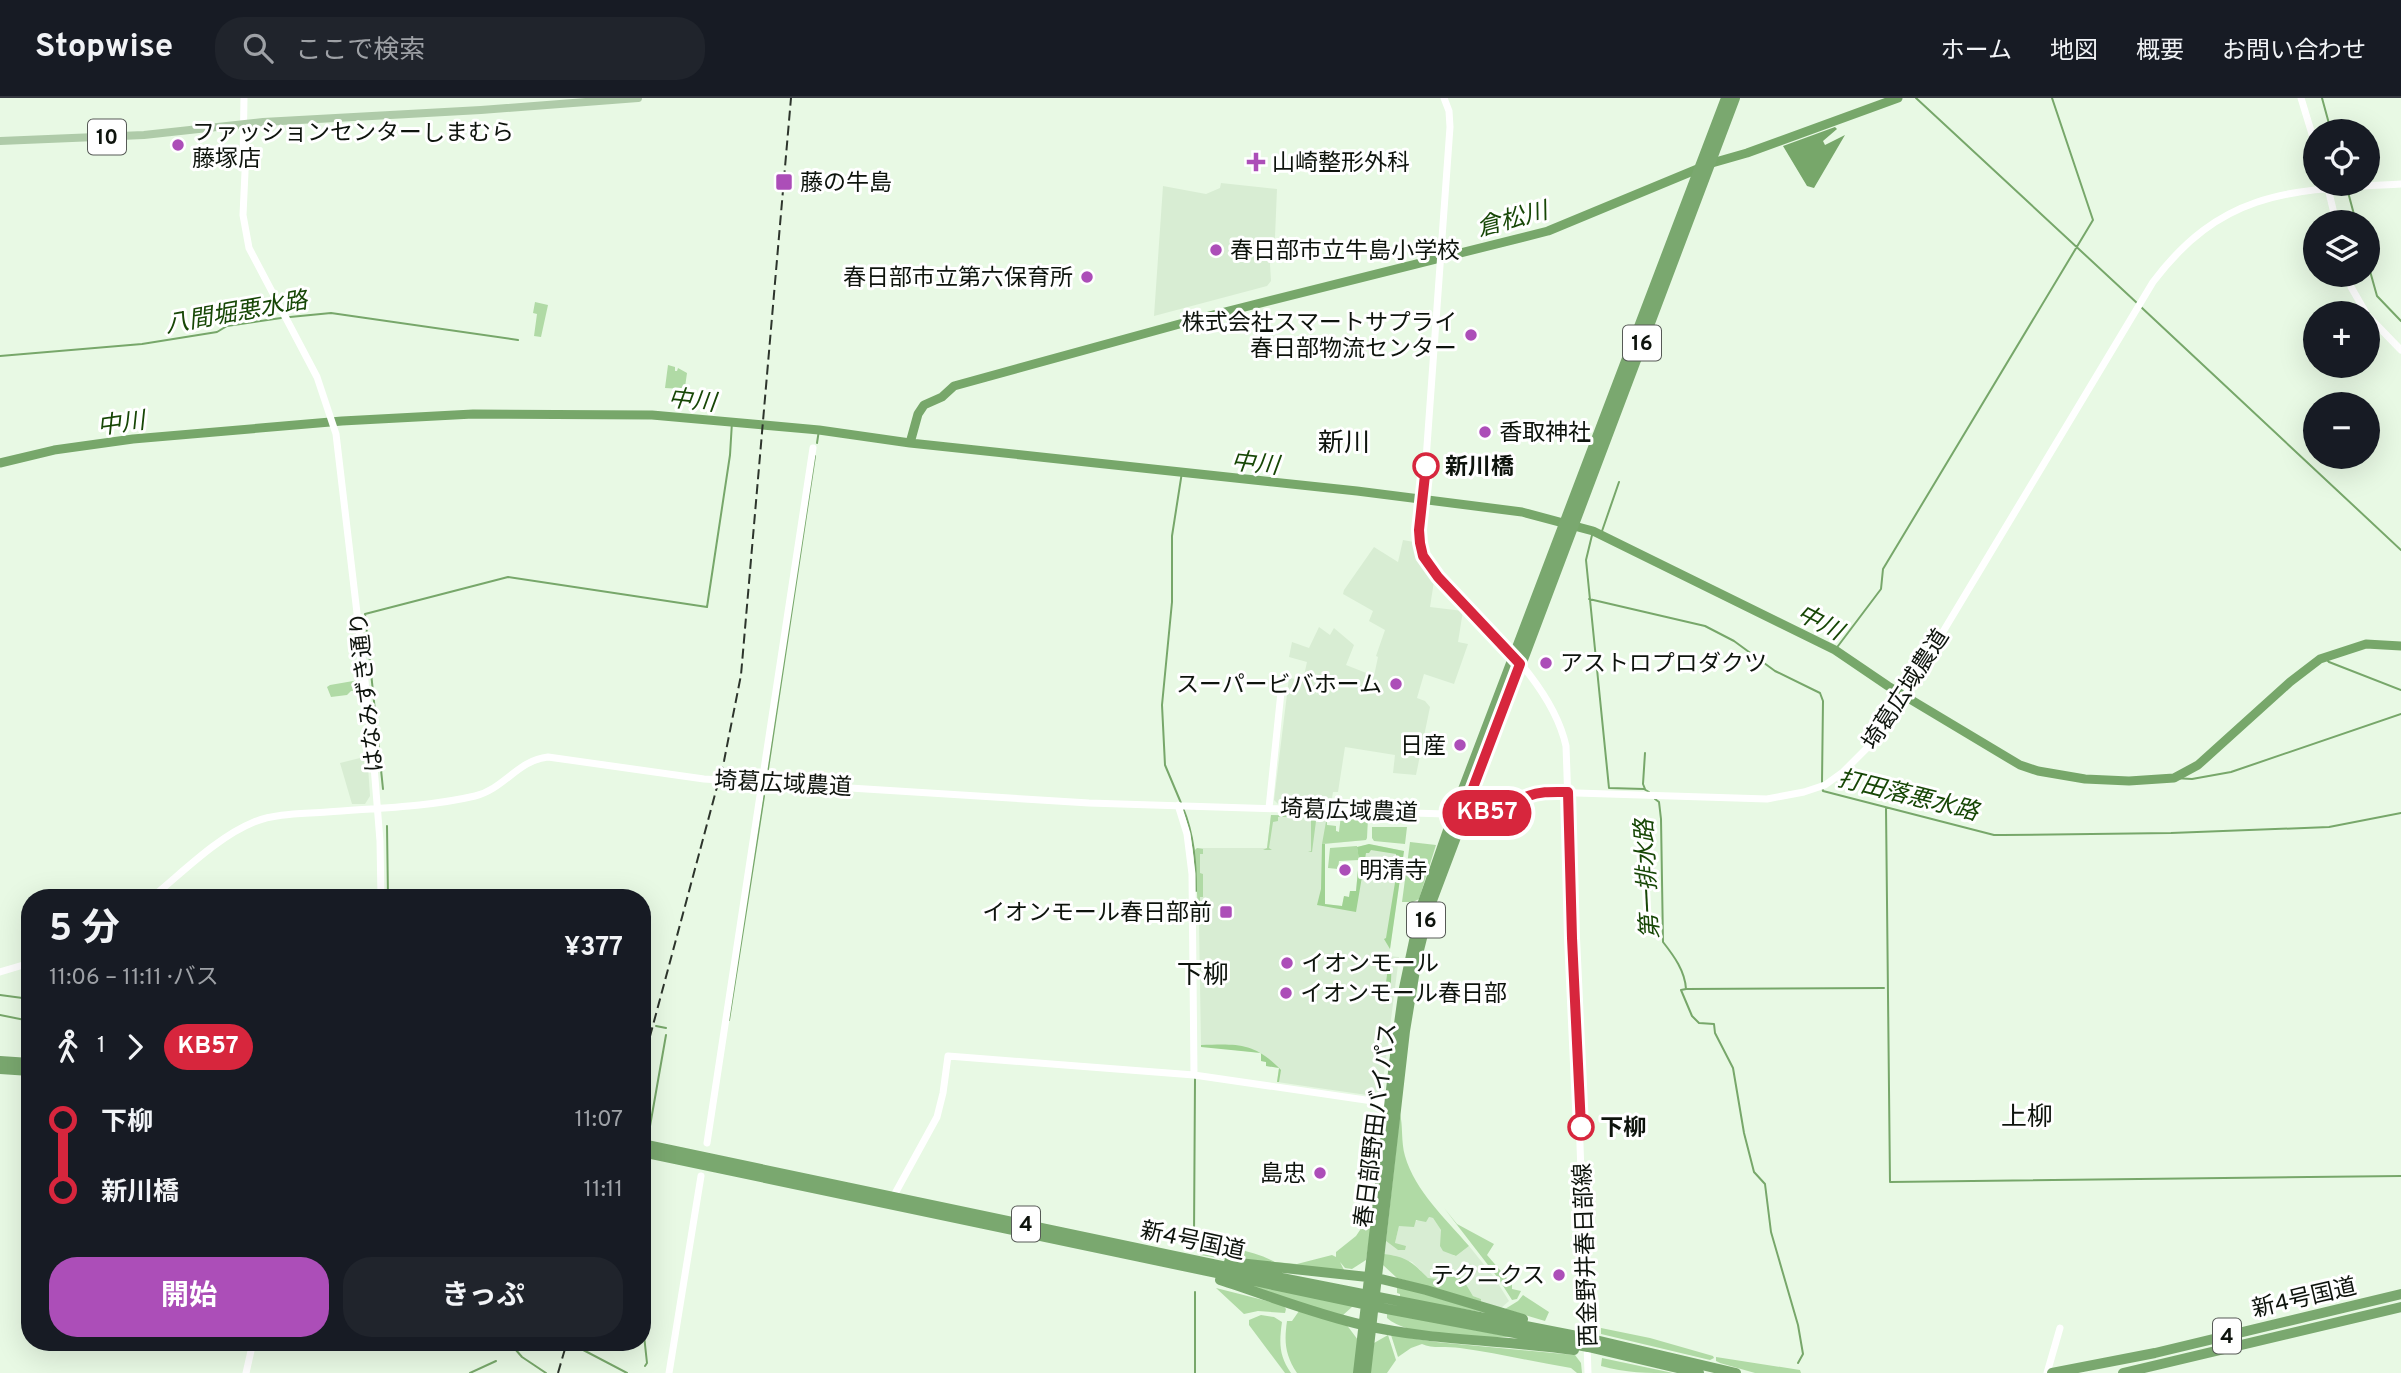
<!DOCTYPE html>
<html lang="ja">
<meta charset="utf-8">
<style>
body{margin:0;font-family:Overpass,"Noto Sans JP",sans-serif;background:#20242c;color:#f1f3f6;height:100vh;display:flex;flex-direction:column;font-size:26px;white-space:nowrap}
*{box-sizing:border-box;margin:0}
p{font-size:23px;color:#9ea1a6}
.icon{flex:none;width:38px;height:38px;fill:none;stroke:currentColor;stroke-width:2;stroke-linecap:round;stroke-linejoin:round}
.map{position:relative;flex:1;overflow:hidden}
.drawer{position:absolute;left:21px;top:791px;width:630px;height:462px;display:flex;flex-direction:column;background:#171b24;border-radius:28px;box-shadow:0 7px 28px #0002}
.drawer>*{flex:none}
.badge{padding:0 14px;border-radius:23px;font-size:24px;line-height:46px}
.buttons{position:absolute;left:2303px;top:21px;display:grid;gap:14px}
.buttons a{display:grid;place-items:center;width:77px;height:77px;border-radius:50%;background:#171b24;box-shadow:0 7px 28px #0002;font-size:35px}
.map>.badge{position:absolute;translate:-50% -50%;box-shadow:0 0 0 4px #fff}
.legs{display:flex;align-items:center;gap:10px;height:77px;padding:0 28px;font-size:23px}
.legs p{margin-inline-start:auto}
.head{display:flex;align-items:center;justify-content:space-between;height:119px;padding:0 28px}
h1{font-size:38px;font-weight:700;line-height:52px}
.primary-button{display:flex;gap:14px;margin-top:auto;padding:14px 28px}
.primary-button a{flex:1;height:80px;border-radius:28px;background:#ac4eb8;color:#fff;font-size:28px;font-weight:700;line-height:80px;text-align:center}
.primary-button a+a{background:#20242c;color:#f1f3f6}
ul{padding:0 28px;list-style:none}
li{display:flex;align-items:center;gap:24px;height:70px;font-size:26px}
li i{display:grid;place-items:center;width:10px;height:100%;margin:0 9px;background:currentColor}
li i::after{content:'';width:18px;height:18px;margin:-9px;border:5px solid;border-radius:50%;background:#171b24}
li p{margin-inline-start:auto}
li:first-child i{background:linear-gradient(#0000 50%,currentColor 0)}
li:last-child i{background:linear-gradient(currentColor 50%,#0000 0)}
header{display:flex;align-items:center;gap:42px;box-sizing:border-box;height:98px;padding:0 35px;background:#171b24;border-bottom:2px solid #363941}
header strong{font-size:33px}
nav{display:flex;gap:38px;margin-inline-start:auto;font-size:24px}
.search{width:490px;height:63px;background:#20242c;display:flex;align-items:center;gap:18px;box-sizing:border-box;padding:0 24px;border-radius:28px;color:#9ea1a6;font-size:26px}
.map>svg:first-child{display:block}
.built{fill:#d8edd3}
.green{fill:#b0daa5}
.forest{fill:#9fd292}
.water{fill:#77a76a}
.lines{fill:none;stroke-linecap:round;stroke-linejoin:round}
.stream{stroke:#77a76a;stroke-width:2}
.river{stroke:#77a76a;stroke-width:9}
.secondary{stroke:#fff;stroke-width:7}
.primary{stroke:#afcba9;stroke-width:8}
.highway{stroke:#7aa86f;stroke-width:10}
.rail{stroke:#2d352c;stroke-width:2;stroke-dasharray:10 5;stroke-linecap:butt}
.line-1-casing{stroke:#fff;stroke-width:16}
.line-1{stroke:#d7263d;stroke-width:10}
.poi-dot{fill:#ac4eb8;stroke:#fff;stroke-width:2.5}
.stop-1-dot{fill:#fff;stroke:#d7263d;stroke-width:3.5}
.labels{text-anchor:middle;stroke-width:6;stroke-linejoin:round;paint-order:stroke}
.shield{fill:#fff;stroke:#565a56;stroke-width:2}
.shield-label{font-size:21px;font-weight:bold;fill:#0e140d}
.poi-label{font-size:23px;fill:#0e140d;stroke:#fff;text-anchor:start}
.stop-label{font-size:23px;font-weight:bold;fill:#0e140d;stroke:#fff;text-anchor:start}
.street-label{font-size:23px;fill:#0e140d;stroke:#fff}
.water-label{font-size:24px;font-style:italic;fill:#174706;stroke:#fff}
.quarter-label{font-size:26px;fill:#0e140d;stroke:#fff}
</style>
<header>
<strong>Stopwise</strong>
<div class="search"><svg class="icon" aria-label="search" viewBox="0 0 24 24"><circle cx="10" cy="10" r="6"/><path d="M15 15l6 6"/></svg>ここで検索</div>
<nav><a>ホーム</a><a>地図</a><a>概要</a><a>お問い合わせ</a></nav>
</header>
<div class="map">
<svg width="2401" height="1275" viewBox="0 0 2401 1275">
<rect width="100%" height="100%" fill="#e8f9e4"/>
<path class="built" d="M1221,85L1277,91L1275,139L1270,166L1271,183L1267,188L1154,218L1163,88L1206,96L1220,90Z
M1403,442L1414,444L1422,468L1434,483L1430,509L1463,513L1458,544L1468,546L1454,586L1424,576L1417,600L1425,603L1430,609L1416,677L1393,675L1395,657L1345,649L1338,694H1333L1331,707L1278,706L1274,702L1289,580L1303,582L1307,564L1289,559L1292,544L1309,550L1319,529L1330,537L1334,530L1354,547L1346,567L1374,578L1378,559L1376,558L1385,532L1369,523L1373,513L1343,496L1344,492L1374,449L1398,464Z
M364,659V667L368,668L370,698L365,706H352L340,665Z
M1271,717L1327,718V727L1336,728V733L1339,734L1341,718L1368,719L1366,742L1325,746V806L1342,808L1344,798L1349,799L1350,793H1356L1359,762L1357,749L1369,746L1404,753L1389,858L1399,859L1381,999L1277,984L1279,970L1266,968V964L1261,963V955L1201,948L1199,824L1195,752L1197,750H1267Z
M1429,1119L1433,1120L1441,1132L1443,1141L1454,1158H1456L1469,1148L1494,1179L1509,1203L1501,1210L1481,1204V1201L1473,1198L1464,1183L1446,1167L1440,1173L1439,1181L1428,1180L1412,1164L1384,1156L1386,1143L1398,1152L1395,1145L1399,1128Z"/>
<path class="green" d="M535,204L548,207L541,239L534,238L537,216L533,215Z
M668,267L675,269V273H677L678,270L687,275L685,289L682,291L665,290Z
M359,582L361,592L351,593L347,597L331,599L327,589L330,587Z
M1271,717L1312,718L1316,723L1312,754H1308L1311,753V722H1307V719H1278V723L1273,724L1269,750L1272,752H1263L1267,750Z
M1327,718V727L1336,728V733L1339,734L1341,718L1368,719L1367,740L1366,742L1322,746Z
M1372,729H1407L1405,746L1374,743L1372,740Z
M1410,744L1436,747L1419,801L1413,804H1402Z
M1357,748L1359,762L1339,763L1338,771L1328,770L1330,750Z
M1197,750L1203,751V756H1200V775L1203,776V799H1200V806H1203V816H1198L1195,752Z
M1400,1016C1403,1026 1401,1045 1405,1058C1415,1093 1446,1121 1469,1148L1456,1158L1443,1153L1440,1148L1441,1132L1433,1120L1429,1119L1426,1124L1416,1122L1414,1129L1399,1128L1395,1145L1406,1148L1405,1152H1398L1386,1143Z
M1444,1110L1457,1126L1494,1146L1487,1157L1512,1186V1191L1521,1193L1517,1201L1512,1202L1498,1180Z
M1366,1123L1372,1124L1366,1162L1352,1171L1345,1170L1340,1164L1344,1172C1296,1168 1247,1166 1200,1157L1199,1146C1225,1149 1251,1151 1275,1164L1264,1163L1297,1166L1332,1157L1336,1159V1154L1356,1138Z
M1384,1156C1407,1159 1412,1164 1428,1180L1439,1181L1443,1166L1446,1167L1464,1183L1473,1198L1481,1201V1204L1397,1180L1383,1167Z
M1229,1182L1353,1208L1342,1218Z
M1397,1188L1492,1216L1400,1200V1196L1397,1195Z
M1216,1190L1283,1207L1286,1211L1285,1215L1258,1213L1244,1216Z
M1523,1197L1549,1214L1545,1223L1505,1211L1518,1203Z
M1299,1213L1346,1226L1358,1242L1355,1275H1297C1285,1257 1284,1244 1287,1223H1292Z
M1387,1215L1511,1239C1480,1239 1409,1240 1387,1220Z
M1261,1217L1274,1219L1282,1224C1279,1245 1279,1258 1291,1275H1285L1249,1227V1222Z
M1601,1230L1650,1240L1713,1258L1714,1260L1710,1262L1601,1236Z
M1388,1237L1396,1262L1387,1275H1370L1374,1245Z
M1391,1237L1436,1244L1575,1257L1581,1265L1582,1275H1577L1571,1270C1534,1264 1497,1255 1460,1250C1448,1248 1432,1251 1422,1246L1411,1250L1398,1259Z
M1716,1259L1800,1272L1801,1275H1755L1720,1265L1716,1263Z
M1602,1260L1673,1275C1648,1275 1625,1275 1601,1268Z"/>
<path class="forest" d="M1322,746H1325V806L1342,808L1344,798L1349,799L1350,793H1356L1359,762L1357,749L1369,746L1404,753L1390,851L1384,841L1386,840L1399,760L1396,759V756L1371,752L1369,755H1366L1356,814L1317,807L1321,791Z
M1386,858L1392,859L1390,905L1378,903C1373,897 1380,891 1382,885H1386L1389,860Z
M1201,947C1237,946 1254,944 1281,972L1279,984H1277L1279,970L1266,968V964L1261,963V955L1201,949Z"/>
<path class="water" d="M1835,29L1837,31L1823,43L1825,47L1845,37L1814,90L1807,88L1783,48Z"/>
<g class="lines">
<path class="stream" d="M1916,0L2137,205
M2322,0L2331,33
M2348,94L2356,124
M2368,166L2377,198L2401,223
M2141,209L2401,452
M290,219L331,215L518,242
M0,258L142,246L217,234L227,228L281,220
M817,345L819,332
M1593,433L1586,462L1609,690L1644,691L1649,694
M1601,436L1619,384
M1589,501L1705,528L1734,543L1775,573L1820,595L1823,603L1822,684
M1835,552L1881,491L1883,471L2093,122L2052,0
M2324,559L2329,564L2401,592
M1645,655L1643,686L1645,691
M768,671L815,358
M2174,680L2192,681L2231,674L2401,616
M1822,689L1823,693L1994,737H2003L2171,735L2329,729L2401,715
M383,691L365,516L508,479L707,509L730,357L732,324
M1655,701L1659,704L1661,721L1663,844C1674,858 1685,873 1686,891L1681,892L1692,918L1699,925L1714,926L1715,935L1733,970L1744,1035L1754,1074L1765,1086L1771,1134L1798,1227L1803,1256L1798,1265
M1181,705L1165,667L1162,607L1172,504V438L1182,374
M1183,710C1194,737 1196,764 1196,793
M1886,710L1890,1084L2401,1078
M387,728L388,800
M1687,891L1884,890
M0,897L30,901
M0,917L30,923
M729,922L764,698
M642,926H645
M656,928L666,930
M650,1028L666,937
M642,1074L643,1072
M1194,1137L1195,981
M1195,1194V1275
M642,1219L647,1265L645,1268
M509,1244L522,1259L546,1275
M568,1244L627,1275
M470,1275L496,1263"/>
<path class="river" d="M910,345L918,316L924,307L942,299L954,288L1205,219L1548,133L1712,65L1747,55L1898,0
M0,365L54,352L133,341L342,323L473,316L652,317L819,332L910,345L1357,393L1522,414L1593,433L1835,552L1888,588L2020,667L2038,673L2085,681L2129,683L2174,680L2198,667L2290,584L2320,561L2366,546L2401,548"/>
<path class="secondary" d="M1444,0L1449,13L1450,29L1420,445C1426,471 1446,486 1464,505C1502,544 1554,593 1566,648L1588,1275
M2301,0L2315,46
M243,62L245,74L243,117L249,150L317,279L336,336L372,643L380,743L381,800
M243,64L244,0
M2327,86L2336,124
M2348,177L2351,189L2366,215
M2368,218L2401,252
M1178,707L1187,736L1192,776L1194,977
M1269,710L1281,594
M151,800C182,775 217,739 254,724C277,715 303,716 327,714C376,710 428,709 475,698C504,691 518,662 548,659L704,681L1089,705L1477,717C1502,714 1521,698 1545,694L1767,701L1804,694L1825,687L1843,674L1876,641L1896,612L2153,184C2224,90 2294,92 2401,86
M0,874L30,865
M707,1045L813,350
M892,1101L937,1019L943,995L948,958L1194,977L1393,1006
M246,1275L253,1244
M669,1275L701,1078
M2047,1275L2060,1230"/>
<path class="primary" d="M0,43L144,37L263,24L481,12L638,0"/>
<path class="highway" d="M0,963L30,965
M0,971L30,973
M642,1046L1241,1172L1587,1240L1736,1275
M642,1054L1387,1211L1588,1249L1699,1275
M1229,1164L1377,1180L1426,1192L1523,1221
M1220,1182C1267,1197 1314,1216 1363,1227C1432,1243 1504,1242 1574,1252
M1358,1275L1397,940L1404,890L1421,810L1454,715L1726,0
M1366,1275L1405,933L1417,860L1430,808L1735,0
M2052,1275L2155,1255L2401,1196
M2123,1275L2401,1209"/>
<path class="rail" d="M642,968L724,663L741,577L791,0
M558,1275L567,1244"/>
</g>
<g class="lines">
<g class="line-1-casing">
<path id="line-1" d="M1426,368L1419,432L1420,445L1423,458L1438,479L1520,566L1463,716C1495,718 1501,707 1528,698C1541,693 1554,694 1568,694L1572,840L1581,1029"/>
</g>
<use href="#line-1" class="line-1"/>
</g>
<g class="poi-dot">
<circle cx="178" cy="47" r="7"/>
<path d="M1252.5 53.5h7v7h7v7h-7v7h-7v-7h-7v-7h7z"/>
<rect x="775" y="75" width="18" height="18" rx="3.5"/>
<circle cx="1216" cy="152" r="7"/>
<circle cx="1087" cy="179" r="7"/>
<circle cx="1471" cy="237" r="7"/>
<circle cx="1485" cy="334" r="7"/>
<circle cx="1546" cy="565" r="7"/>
<circle cx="1396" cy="586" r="7"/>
<circle cx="1460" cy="647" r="7"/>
<circle cx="1345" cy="772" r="7"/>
<rect x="1219" y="807" width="14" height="14" rx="3.5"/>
<circle cx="1287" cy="865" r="7"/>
<circle cx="1286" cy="895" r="7"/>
<circle cx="1320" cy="1075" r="7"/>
<circle cx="1559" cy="1177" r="7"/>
</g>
<g class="stop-1-dot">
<circle cx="1426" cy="368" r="12"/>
<circle cx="1581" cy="1029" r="12"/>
</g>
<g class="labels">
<g class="shield">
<rect x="88" y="21.5" width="38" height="35" rx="5"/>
<rect x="1623" y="227.5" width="38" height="35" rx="5"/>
<rect x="1407" y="804.5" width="38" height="35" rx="5"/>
<rect x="1012" y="1108.5" width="28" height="35" rx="5"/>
<rect x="2213" y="1220.5" width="28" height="35" rx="5"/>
</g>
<g class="shield-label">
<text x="107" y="46">10</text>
<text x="1642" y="252">16</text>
<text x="1426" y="829">16</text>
<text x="1026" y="1133">4</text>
<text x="2227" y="1245">4</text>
</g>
<g class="poi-label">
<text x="192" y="42">ファッションセンターしまむら<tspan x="192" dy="26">藤塚店</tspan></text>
<text x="1272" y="72">山崎整形外科</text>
<text x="800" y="92">藤の牛島</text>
<text x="1230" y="160">春日部市立牛島小学校</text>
<text x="1073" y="187" text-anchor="end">春日部市立第六保育所</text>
<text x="1457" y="232" text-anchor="end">株式会社スマートサプライ<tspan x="1457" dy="26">春日部物流センター</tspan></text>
<text x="1499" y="342">香取神社</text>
<text x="1560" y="573">アストロプロダクツ</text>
<text x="1382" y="594" text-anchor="end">スーパービバホーム</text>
<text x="1446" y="655" text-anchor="end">日産</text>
<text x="1359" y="780">明清寺</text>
<text x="1212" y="822" text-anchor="end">イオンモール春日部前</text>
<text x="1301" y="873">イオンモール</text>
<text x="1300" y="903">イオンモール春日部</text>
<text x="1306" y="1083" text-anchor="end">島忠</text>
<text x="1545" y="1185" text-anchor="end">テクニクス</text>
</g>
<g class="stop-label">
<text x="1445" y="376">新川橋</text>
<text x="1600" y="1037">下柳</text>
</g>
<g class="street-label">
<text transform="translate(1905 591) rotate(-57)" y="8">埼葛広域農道</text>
<text transform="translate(366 594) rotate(-96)" y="8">はなみずき通り</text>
<text transform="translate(783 685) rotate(3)" y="8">埼葛広域農道</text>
<text transform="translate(1349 712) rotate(2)" y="8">埼葛広域農道</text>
<text transform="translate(1375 1027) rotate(-83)" y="8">春日部野田バイパス</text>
<text transform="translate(1193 1142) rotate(12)" y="8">新4号国道</text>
<text transform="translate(1585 1157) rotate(-92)" y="8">西金野井春日部線</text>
<text transform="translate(2304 1199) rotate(-13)" y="8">新4号国道</text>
</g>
<g class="water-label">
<text transform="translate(1512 121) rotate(-15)" y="8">倉松川</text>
<text transform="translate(236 214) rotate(-10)" y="8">八間堀悪水路</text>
<text transform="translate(692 302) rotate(6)" y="8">中川</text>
<text transform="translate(121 325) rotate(-8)" y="8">中川</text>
<text transform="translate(1255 365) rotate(6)" y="8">中川</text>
<text transform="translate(1820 524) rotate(27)" y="8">中川</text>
<text transform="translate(1908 697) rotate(14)" y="8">打田落悪水路</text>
<text transform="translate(1647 781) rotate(-93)" y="8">第一排水路</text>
</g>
<g class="quarter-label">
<text x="1344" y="353">新川</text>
<text x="1203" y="885">下柳</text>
<text x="2027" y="1027">上柳</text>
</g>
</g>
</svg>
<div class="buttons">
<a><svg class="icon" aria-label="locate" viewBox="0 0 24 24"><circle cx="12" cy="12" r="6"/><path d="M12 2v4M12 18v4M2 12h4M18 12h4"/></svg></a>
<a><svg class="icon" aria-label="layers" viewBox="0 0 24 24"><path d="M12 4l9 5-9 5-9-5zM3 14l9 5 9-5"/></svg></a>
<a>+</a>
<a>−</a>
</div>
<b class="badge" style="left:1487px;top:715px;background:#d7263d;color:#fff">KB57</b>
<section class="drawer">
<div class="head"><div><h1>5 分</h1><p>11:06 – 11:11 · バス</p></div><b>¥377</b></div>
<div class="legs"><svg class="icon" aria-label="walk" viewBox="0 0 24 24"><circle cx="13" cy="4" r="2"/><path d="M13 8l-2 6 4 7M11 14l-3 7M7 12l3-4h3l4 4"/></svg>1<svg class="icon" aria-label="forward" viewBox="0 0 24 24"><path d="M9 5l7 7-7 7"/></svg><b class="badge" style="background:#d7263d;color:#fff">KB57</b></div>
<ul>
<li><i style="color:#d7263d"></i><b>下柳</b><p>11:07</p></li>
<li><i style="color:#d7263d"></i><b>新川橋</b><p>11:11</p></li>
</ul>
<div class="primary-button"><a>開始</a><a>きっぷ</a></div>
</section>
</div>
